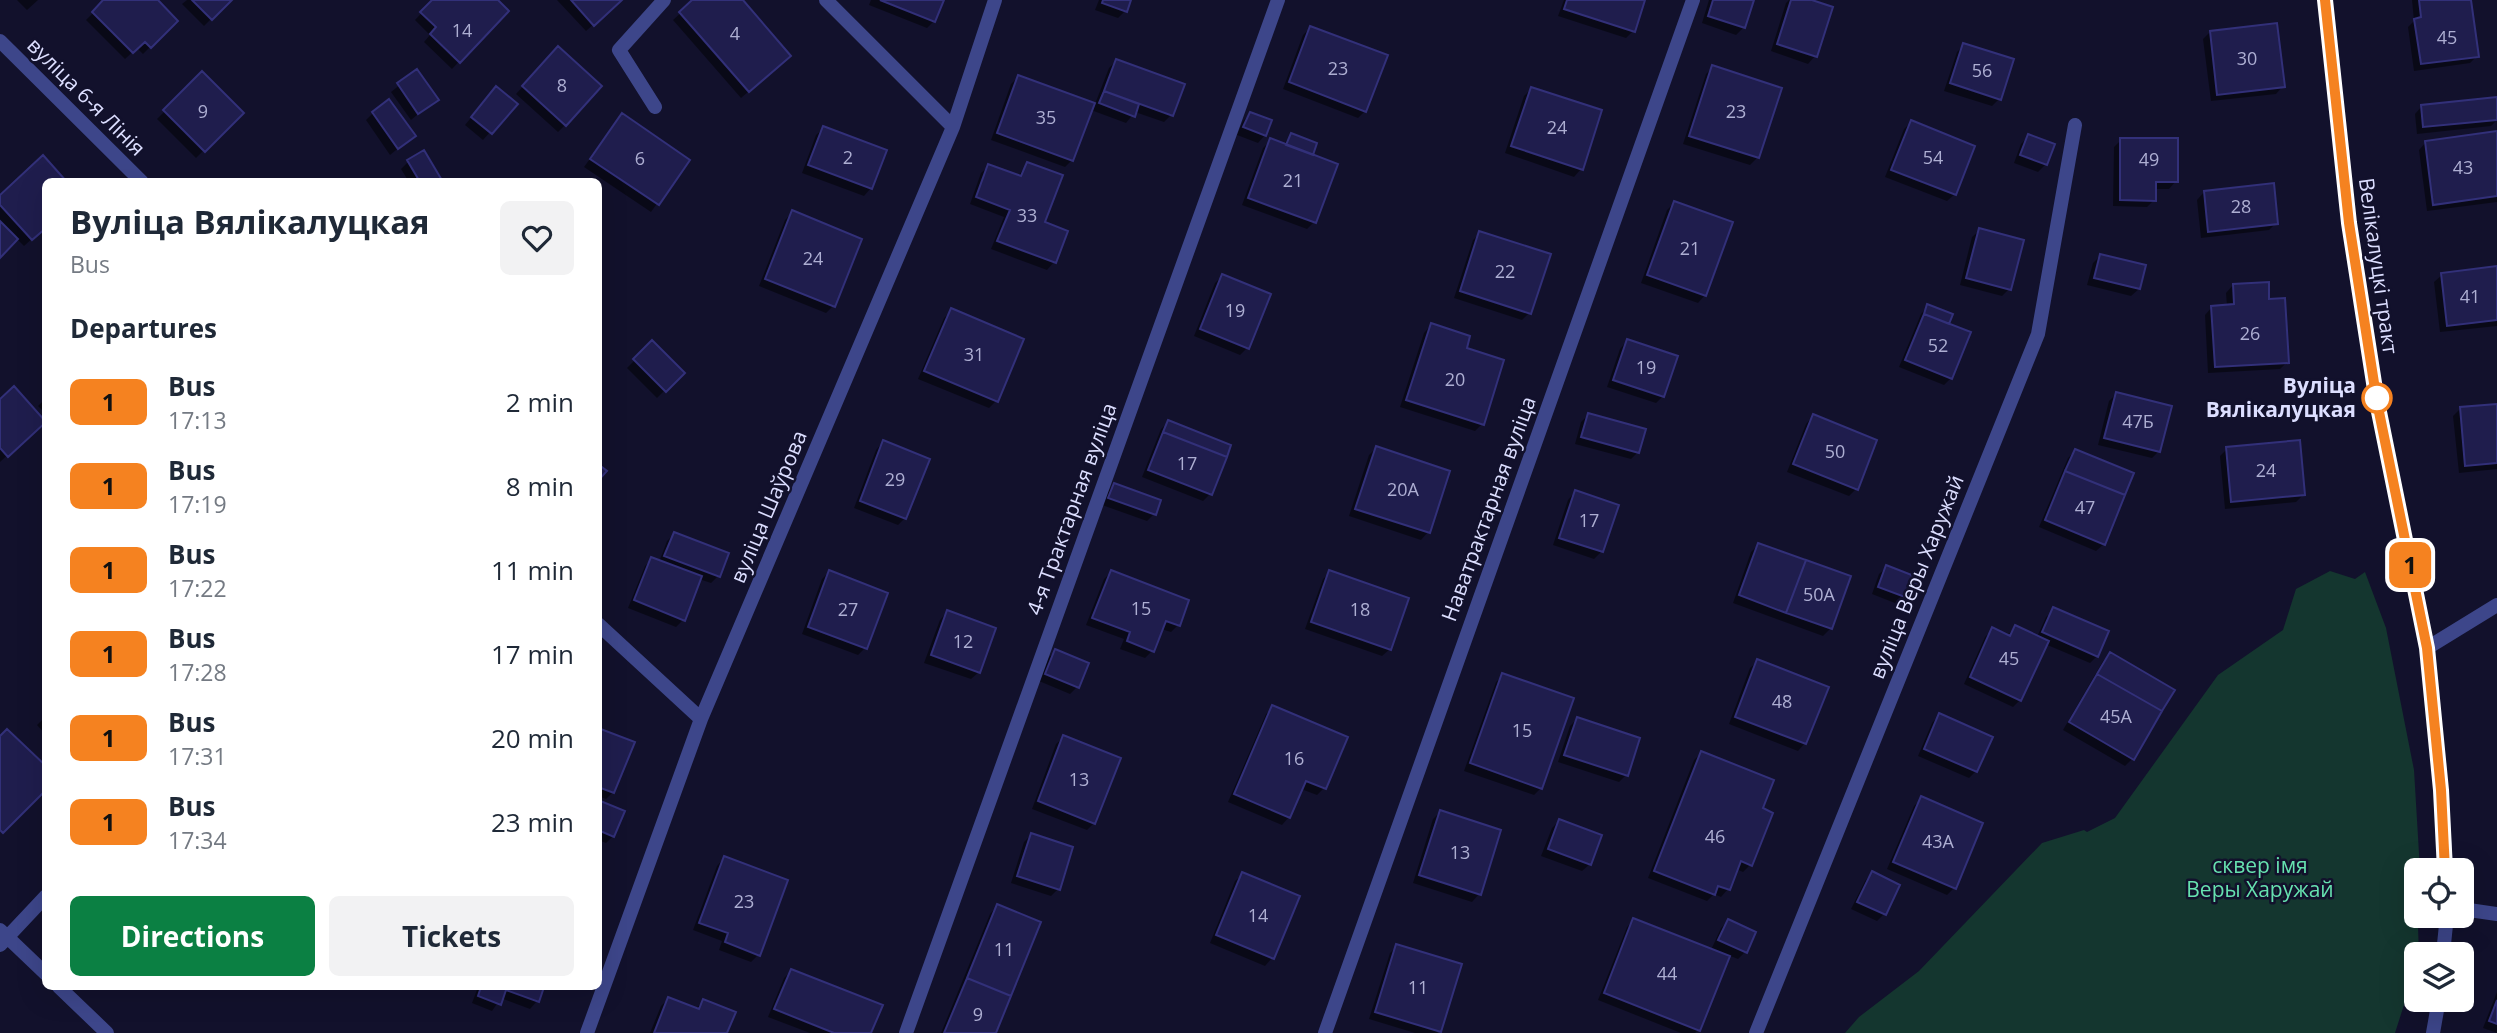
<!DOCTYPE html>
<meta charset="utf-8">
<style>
body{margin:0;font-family:"Open Sans",sans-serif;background:#f2f2f3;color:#1f2937;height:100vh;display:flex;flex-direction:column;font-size:26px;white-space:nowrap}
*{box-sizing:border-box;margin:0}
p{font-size:23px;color:#747a83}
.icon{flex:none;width:38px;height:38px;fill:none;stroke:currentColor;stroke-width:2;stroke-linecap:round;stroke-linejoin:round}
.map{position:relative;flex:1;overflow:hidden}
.details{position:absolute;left:42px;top:178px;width:560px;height:812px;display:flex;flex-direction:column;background:#fff;border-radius:10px;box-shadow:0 7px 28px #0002}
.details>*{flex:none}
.badge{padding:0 14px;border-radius:10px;font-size:24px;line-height:46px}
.fabs{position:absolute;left:2404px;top:858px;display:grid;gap:14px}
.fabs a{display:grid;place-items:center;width:70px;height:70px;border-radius:10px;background:#fff;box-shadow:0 7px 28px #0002;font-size:35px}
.map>.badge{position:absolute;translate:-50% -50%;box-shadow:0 0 0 4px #fff}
h2{padding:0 28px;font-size:26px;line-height:63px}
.round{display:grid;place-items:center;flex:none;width:74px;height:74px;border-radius:10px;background:#f2f2f3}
.headline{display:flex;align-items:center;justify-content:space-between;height:119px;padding:0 28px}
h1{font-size:33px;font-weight:700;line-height:52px}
.cta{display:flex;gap:14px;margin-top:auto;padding:14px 28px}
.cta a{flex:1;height:80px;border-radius:10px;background:#0b8043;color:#fff;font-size:28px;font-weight:700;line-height:80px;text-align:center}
.cta a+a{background:#f2f2f3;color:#1f2937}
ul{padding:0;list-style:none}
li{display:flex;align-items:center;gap:21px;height:84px;padding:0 28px}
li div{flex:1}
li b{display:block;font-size:26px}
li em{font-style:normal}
li .badge{min-width:77px;font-weight:700;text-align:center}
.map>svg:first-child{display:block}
.green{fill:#14362f}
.shadow{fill:#0007}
.building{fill:#1f1d4d;stroke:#323079;stroke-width:2}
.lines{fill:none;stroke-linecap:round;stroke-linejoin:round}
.service{stroke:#3d468a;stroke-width:14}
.minor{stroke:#3d468a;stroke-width:14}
.tertiary{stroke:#3d468a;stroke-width:14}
.line-casing{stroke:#fff;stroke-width:16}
.line{stroke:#f58220;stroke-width:10}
.stop-dot{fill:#fff;stroke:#f58220;stroke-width:3.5}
.labels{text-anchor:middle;stroke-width:5;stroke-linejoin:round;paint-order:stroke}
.number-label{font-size:18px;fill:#adaed2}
.street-label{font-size:21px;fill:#dcdeff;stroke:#12112c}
.stop-label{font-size:21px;font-weight:bold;fill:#dcdeff;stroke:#12112c;text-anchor:end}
.park-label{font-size:21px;fill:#66e1af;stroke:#12112c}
</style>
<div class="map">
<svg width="2497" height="1033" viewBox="0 0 2497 1033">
<rect width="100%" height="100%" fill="#12112c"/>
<path class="green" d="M2330,571L2355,579L2365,572L2386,628L2414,770L2420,870H2417V915H2420L2418,927L2419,954H2417V964L2395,1033H1845L1859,1017L1919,971L2042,843L2084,830L2087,832L2115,818L2218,675L2283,630L2296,589Z"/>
<path class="shadow" d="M17,0H38L27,10Z
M106,0H155L176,21L143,54L137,48L125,59L86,20Z
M187,0H230L204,26L182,4Z
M434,0H495L507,11L452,69L424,42L430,35L415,20Z
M557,0H621L586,31Z
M695,0H740L782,63L741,98L673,20Z
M871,0H942L934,21L927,28L869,5Z
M1099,0H1129L1125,11L1118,18L1095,10Z
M1564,0H1643L1633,31L1626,38L1558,16Z
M1709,0H1752L1743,28L1736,35L1702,23Z
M1789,0H1807L1815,56L1808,64L1771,51L1786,3Z
M2412,0H2469L2477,56L2470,63L2414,71L2408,27L2414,21Z
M1310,28L1365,111L1358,118L1283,89L1303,35Z
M2210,32L2283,86L2276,94L2211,101L2203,39Z
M1964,45L1999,99L1992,106L1944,91L1957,52Z
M551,56L565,125L558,132L516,94Z
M1116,61L1171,115L1164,122L1135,112L1126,123L1091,110L1072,160L1065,167L991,140L1011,84L1018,77L1095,104L1109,68Z
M1713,67L1758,157L1750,165L1683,144L1706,74Z
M416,72L436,99L411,120L391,92Z
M202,74L241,113L196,158L157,119Z
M1531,89L1581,169L1574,177L1505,153L1524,96Z
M489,96L515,104L483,140L465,125Z
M2422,106L2497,108V120L2491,126L2417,134L2415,114Z
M373,113L413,136L390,155L366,120Z
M1250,114L1265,135L1258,143L1237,135L1243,121Z
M622,115L688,160L651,212L584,167Z
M1911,122L1955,194L1947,201L1885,177L1904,129Z
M824,128L871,188L864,196L802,173L816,135Z
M2497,133V202L2427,211L2419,150L2426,142Z
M1291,135L1311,156L1314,222L1307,229L1242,205L1263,148L1270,141L1283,145Z
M2029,136L2046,164L2038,172L2014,163L2021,144Z
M2121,140L2176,181L2169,189H2154V200L2147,207L2113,206L2114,147Z
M43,158L64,182H46V226L24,246L16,238L0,255V197Z
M408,162L440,182H409L401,169Z
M1027,164L1043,223L1066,232L1054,262L1047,270L991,249L1004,217L970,204L981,173L989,166L1018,176Z
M2204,192L2276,223L2269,230L2201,238L2197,200Z
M1674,203L1705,295L1698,303L1641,283L1667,210Z
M793,212L833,306L826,313L759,286L785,220Z
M1980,230L2009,289L2002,296L1960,285L1972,237Z
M1480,233L1529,313L1522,320L1454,298L1473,240Z
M2100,256L2139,289L2131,296L2087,285L2093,263Z
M2497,268V326L2440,332L2434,282L2442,275Z
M1222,276L1247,348L1240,355L1194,336L1215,283Z
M2233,285L2268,300L2287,362L2280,369L2208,373L2205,315L2212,307L2227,306L2226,293Z
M1928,306L1947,325L1951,378L1944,385L1899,367L1921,314Z
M951,311L996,401L989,408L918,379L944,318Z
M1431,325L1465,349L1482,424L1475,431L1400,407L1424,333Z
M1627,341L1663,396L1656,403L1607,387L1620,349Z
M652,343L682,373L657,398L627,368Z
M2116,394L2159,451L2152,458L2098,445L2109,401Z
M45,399H46V414L38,406Z
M0,402L44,421L0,462Z
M2497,405V469L2459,473L2453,416L2460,409Z
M1588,415L1638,452L1631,459L1575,444L1581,422Z
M1813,416L1856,489L1849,496L1787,472L1806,424Z
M1168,422L1210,494L1203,501L1142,477L1161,429Z
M883,442L905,518L898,525L854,508L876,450Z
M1376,448L1448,472L1428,532L1421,540L1349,516L1369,455Z
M2227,449L2303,495L2296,502L2225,509L2220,456Z
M2075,451L2104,544L2096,551L2039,527L2068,458Z
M1114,485L1154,514L1147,521L1102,505L1107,492Z
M1575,492L1617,506L1601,552L1594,559L1553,545L1568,500Z
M674,534L718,576L711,583L699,579L683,620L676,627L628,608L645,566L652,559L659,562L667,541Z
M1758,545L1831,628L1823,636L1733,603L1751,552Z
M1887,567L1912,599L1905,607L1872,594L1879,574Z
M829,572L865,648L858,655L802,634L822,579Z
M1111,572L1178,625L1171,632L1161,629L1152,651L1145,658L1120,649L1124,639L1086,625L1104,579Z
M1330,572L1390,649L1382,656L1305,629L1323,579Z
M2054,610L2097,656L2090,663L2045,644L2020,700L2013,707L1964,684L1985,637L1993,629L2007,636L2015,627L2037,637L2046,617Z
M947,612L979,672L971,679L924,663L940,620Z
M1056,651L1077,687L1070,694L1039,681L1048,658Z
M2110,654L2132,759L2125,766L2063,730L2103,661Z
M1758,661L1805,743L1798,751L1729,724L1750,668Z
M1503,675L1541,788L1534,795L1464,771L1496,682Z
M1273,707L1324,788L1317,795L1301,789L1289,817L1282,825L1228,802L1266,714Z
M1939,715L1976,771L1969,778L1918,756L1932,723Z
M46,716V735L37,725Z
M1577,719L1626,775L1619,782L1558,762L1570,726Z
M598,730L613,792L606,799L598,796Z
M1064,737L1094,823L1087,830L1032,809L1056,744Z
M1701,753L1761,809L1750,865L1743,872L1736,869L1728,889L1721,897L1714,894L1707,901L1648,878L1694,760Z
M1921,799L1954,888L1947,895L1887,869L1914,806Z
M598,802L613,836L606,843L598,840Z
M1440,812L1479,894L1472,902L1413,883L1433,819Z
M1559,821L1590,864L1582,871L1541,856L1552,828Z
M1031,835L1058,889L1051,896L1011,883L1024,842Z
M724,858L758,955L751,962L719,950L722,941L693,930L717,866Z
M1872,873L1884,914L1877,921L1851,909L1865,881Z
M1243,874L1298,897L1272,958L1265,966L1210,943L1235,881Z
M997,906L994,1033H941L990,914Z
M1634,920L1711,950L1721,928L1728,921L1745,952L1738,959L1728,955L1698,1030L1695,1033H1681L1598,1000L1627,927Z
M1397,946L1439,1031L1437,1033H1415L1369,1019L1390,953Z
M791,971L869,1033H810L768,1017L784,978Z
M478,987H542L537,1001L530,1009L501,998L492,1011L472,1003Z
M2497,992V1033L2483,1028Z
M668,999L695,1009L704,1001L726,1033H650L661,1006Z"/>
<path class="building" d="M103,0H158L178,21L151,48L145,42L133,53L92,12Z
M192,0H232L212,20Z
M432,0H498L509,11L460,63L430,34L436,27L420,12Z
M571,0H622L594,26Z
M692,0H743L791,56L749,92L679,12Z
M880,0H944L935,22Z
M1103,0H1131L1127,12L1102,3Z
M1567,0H1645L1635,32L1564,9Z
M1713,0H1754L1745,28L1708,16Z
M1791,0H1812L1833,7L1817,57L1777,44Z
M2419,0H2471L2479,57L2421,64L2414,19L2421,17Z
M2277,23L2285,87L2217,95L2210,31Z
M1310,26L1388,55L1366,112L1289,82Z
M1963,43L2014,59L2001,100L1950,83Z
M558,46L602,86L566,126L522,86Z
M1116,59L1185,84L1173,116L1104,91Z
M1712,65L1782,88L1759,158L1689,136Z
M417,69L439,100L418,114L397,83Z
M202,71L244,113L205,152L163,110Z
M1018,75L1095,103L1073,161L997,133Z
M496,86L518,104L492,134L471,117Z
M1531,87L1602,110L1583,170L1511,146Z
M1104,91L1139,104L1135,117L1099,103Z
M2497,97V120L2423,127L2421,105Z
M389,99L416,136L398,149L372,112Z
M1250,112L1272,120L1266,136L1243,127Z
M622,113L690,160L659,205L590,159Z
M1911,120L1975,146L1956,195L1891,170Z
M823,126L887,150L872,189L808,165Z
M2497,131V196L2433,205L2425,141Z
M1291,133L1317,143L1313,155L1286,145Z
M2028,134L2055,144L2047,165L2020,155Z
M1270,138L1338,164L1316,223L1248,198Z
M2120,138H2178V182H2156V201L2120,200Z
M424,150L443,182H420L407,160Z
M43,155L67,182H46V228L32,240L0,205V195Z
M1027,162L1063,175L1045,222L1068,231L1056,263L997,241L1010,210L976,197L988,164L1021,176Z
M2274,183L2278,224L2208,232L2204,191Z
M1674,201L1733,222L1706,296L1647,275Z
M792,210L862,239L835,307L765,279Z
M0,221L18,239L0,258Z
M1979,228L2024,240L2011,290L1966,278Z
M1479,231L1551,254L1531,314L1460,291Z
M2100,254L2146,265L2140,289L2094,278Z
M2497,266V320L2447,326L2441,273Z
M1222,274L1271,294L1249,349L1200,329Z
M2269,282V299L2285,298L2289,363L2215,367L2211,306L2234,304L2233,284Z
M1927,304L1953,314L1949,324L1924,314Z
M951,308L1024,339L998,402L924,371Z
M1924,314L1971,332L1952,379L1905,360Z
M1431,323L1470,336L1467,348L1504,360L1484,425L1406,400Z
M1627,339L1678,356L1664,397L1613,380Z
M652,340L685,373L666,392L633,359Z
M14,386L46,422L8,457L0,448V399Z
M2116,392L2172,406L2160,452L2104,438Z
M2497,404V463L2465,466L2460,407Z
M1588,413L1646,429L1639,453L1581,437Z
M1813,414L1877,440L1858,490L1793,464Z
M1168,420L1231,445L1227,457L1163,432Z
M1163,432L1227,457L1212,495L1148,470Z
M883,440L930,459L906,519L860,501Z
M2300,440L2305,495L2231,502L2226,447Z
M1376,446L1450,471L1430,533L1355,509Z
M2075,449L2134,473L2125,495L2065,471Z
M598,464L607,471L598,481Z
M2065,471L2125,495L2105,545L2045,520Z
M1114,483L1161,500L1156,515L1108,498Z
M1575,490L1619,505L1603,552L1559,538Z
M674,532L729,553L720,577L664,556Z
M1758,543L1806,560L1786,613L1739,595Z
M651,557L702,576L685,621L634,600Z
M1806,560L1851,576L1832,629L1786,613Z
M1886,565L1922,579L1913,600L1878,587Z
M829,570L888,593L867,649L808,627Z
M1111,570L1189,600L1180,626L1166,621L1154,652L1127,641L1130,632L1092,618Z
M1329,570L1409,598L1391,650L1311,622Z
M2053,607L2109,631L2098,657L2042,632Z
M947,610L996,628L980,673L931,655Z
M2015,625L2049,641L2021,701L1970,677L1992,627L2010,636Z
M1055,649L1089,663L1079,688L1045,674Z
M2110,652L2175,690L2162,711L2097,674Z
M1757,659L1829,687L1806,744L1735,717Z
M1502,673L1574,698L1542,789L1470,763Z
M2097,674L2162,711L2134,760L2069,722Z
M1272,705L1348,737L1326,789L1306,781L1290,818L1234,794Z
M1939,713L1993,737L1977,772L1924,749Z
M1577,717L1640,738L1628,776L1564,755Z
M598,728L635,742L614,793L598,787Z
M7,729L46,766V790L3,833L0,830V736Z
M1063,735L1121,758L1095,824L1038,801Z
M1701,751L1774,780L1763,808L1773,813L1752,866L1741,861L1730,890L1718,886L1715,895L1654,871Z
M1921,796L1983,823L1956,889L1893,862Z
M598,800L625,811L614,837L598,830Z
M1440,810L1501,830L1481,895L1419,875Z
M1559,819L1602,835L1591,865L1548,849Z
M1031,833L1073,847L1060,890L1017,876Z
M724,856L788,880L760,956L725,942L728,933L699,923Z
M1872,871L1900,885L1886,915L1857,902Z
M1242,872L1300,896L1274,959L1216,935Z
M997,904L1041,922L1011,996L967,978Z
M1633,918L1730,956L1700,1031L1604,993Z
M1728,919L1756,932L1747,953L1718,940Z
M1396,944L1462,964L1441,1032L1375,1012Z
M791,969L883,1005L871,1033H834L774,1009Z
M967,978L1011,996L996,1033H944Z
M481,987H544L539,1002L506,990L501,1005L478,996Z
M668,997L699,1009L703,999L736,1012L727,1033H654Z
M2497,1000V1024L2489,1021Z"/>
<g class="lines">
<path class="service" d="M655,107L619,50L664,0"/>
<path class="minor" d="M826,0L953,127
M0,41L142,182
M598,624L701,719
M2427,648L2497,605
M2462,909L2497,914
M0,930L46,974
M0,945L46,896
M59,987L107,1033
M587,1033L701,719L953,127L995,0
M906,1033L1278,0
M1325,1033L1693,0
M1756,1033L2038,334L2075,125"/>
<path class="tertiary" d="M2325,0L2349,223L2377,402L2427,648L2441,790L2446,870
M2443,954L2447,915
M2433,1033L2439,999"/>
</g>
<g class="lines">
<g class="line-casing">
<path id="line" d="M2325,0L2349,223L2377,402L2427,648L2441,790L2445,870"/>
</g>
<use href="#line" class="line"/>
</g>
<circle class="stop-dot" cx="2377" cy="398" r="14"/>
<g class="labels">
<g class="number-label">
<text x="462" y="37">14</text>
<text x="735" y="40">4</text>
<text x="2447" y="44">45</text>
<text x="2247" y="65">30</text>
<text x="1338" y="75">23</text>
<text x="1982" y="77">56</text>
<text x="562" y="92">8</text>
<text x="203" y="118">9</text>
<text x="1736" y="118">23</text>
<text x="1046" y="124">35</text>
<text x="1557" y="134">24</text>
<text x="848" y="164">2</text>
<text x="1933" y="164">54</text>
<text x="640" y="165">6</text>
<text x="2149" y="166">49</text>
<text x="2463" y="174">43</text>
<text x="1293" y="187">21</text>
<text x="2241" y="213">28</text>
<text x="1027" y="222">33</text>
<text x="1690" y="255">21</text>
<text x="813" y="265">24</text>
<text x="1505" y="278">22</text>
<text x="2470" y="303">41</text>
<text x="1235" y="317">19</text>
<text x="2250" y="340">26</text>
<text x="1938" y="352">52</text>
<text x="974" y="361">31</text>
<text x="1646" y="374">19</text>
<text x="1455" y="386">20</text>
<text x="2138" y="428">47Б</text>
<text x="1835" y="458">50</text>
<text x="1187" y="470">17</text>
<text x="2266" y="477">24</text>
<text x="895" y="486">29</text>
<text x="1403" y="496">20А</text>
<text x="2085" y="514">47</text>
<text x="1589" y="527">17</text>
<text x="1819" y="601">50А</text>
<text x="1141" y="615">15</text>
<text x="848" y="616">27</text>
<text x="1360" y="616">18</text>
<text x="963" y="648">12</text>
<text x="2009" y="665">45</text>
<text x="1782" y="708">48</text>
<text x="2116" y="723">45А</text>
<text x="1522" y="737">15</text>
<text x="1294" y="765">16</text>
<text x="1079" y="786">13</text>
<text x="1715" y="843">46</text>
<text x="1938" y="848">43А</text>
<text x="1460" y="859">13</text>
<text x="744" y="908">23</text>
<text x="1258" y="922">14</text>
<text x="1004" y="956">11</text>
<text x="1667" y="980">44</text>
<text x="1418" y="994">11</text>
<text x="978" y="1021">9</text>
</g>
<g class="street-label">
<text transform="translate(86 97) rotate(45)" y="7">вуліца 6-я Лінія</text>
<text transform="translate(2378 266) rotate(82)" y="7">Велікалуцкі тракт</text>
<text transform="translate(769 507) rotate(-67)" y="7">вуліца Шаўрова</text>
<text transform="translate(1072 509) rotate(-70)" y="7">4-я Трактарная вуліца</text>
<text transform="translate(1489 509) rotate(-70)" y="7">Наватрактарная вуліца</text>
<text transform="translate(1917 577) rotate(-68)" y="7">вуліца Веры Харужай</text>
</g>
<g class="stop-label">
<text x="2356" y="393">Вуліца<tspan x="2356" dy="24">Вялікалуцкая</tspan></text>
</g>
<g class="park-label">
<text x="2260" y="873">сквер імя<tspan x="2260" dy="24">Веры Харужай</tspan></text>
</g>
</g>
</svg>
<div class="fabs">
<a><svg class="icon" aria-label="locate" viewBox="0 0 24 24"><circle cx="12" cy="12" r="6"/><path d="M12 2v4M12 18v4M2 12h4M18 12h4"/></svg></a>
<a><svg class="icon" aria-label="layers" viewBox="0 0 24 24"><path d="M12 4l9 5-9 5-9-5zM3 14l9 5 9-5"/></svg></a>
</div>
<b class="badge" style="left:2410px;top:565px;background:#f58220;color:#111">1</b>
<section class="details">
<div class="headline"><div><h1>Вуліца Вялікалуцкая</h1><p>Bus</p></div><a class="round"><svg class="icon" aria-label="heart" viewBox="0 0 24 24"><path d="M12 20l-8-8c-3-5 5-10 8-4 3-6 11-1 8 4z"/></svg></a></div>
<h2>Departures</h2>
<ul>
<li><span class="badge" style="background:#f58220;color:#111">1</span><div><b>Bus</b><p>17:13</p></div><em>2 min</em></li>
<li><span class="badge" style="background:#f58220;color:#111">1</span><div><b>Bus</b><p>17:19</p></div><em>8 min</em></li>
<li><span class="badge" style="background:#f58220;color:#111">1</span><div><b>Bus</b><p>17:22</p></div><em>11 min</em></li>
<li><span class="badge" style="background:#f58220;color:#111">1</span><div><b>Bus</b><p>17:28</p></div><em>17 min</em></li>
<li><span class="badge" style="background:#f58220;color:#111">1</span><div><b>Bus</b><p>17:31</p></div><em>20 min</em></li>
<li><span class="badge" style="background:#f58220;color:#111">1</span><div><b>Bus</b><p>17:34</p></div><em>23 min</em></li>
</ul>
<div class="cta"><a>Directions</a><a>Tickets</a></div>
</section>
</div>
